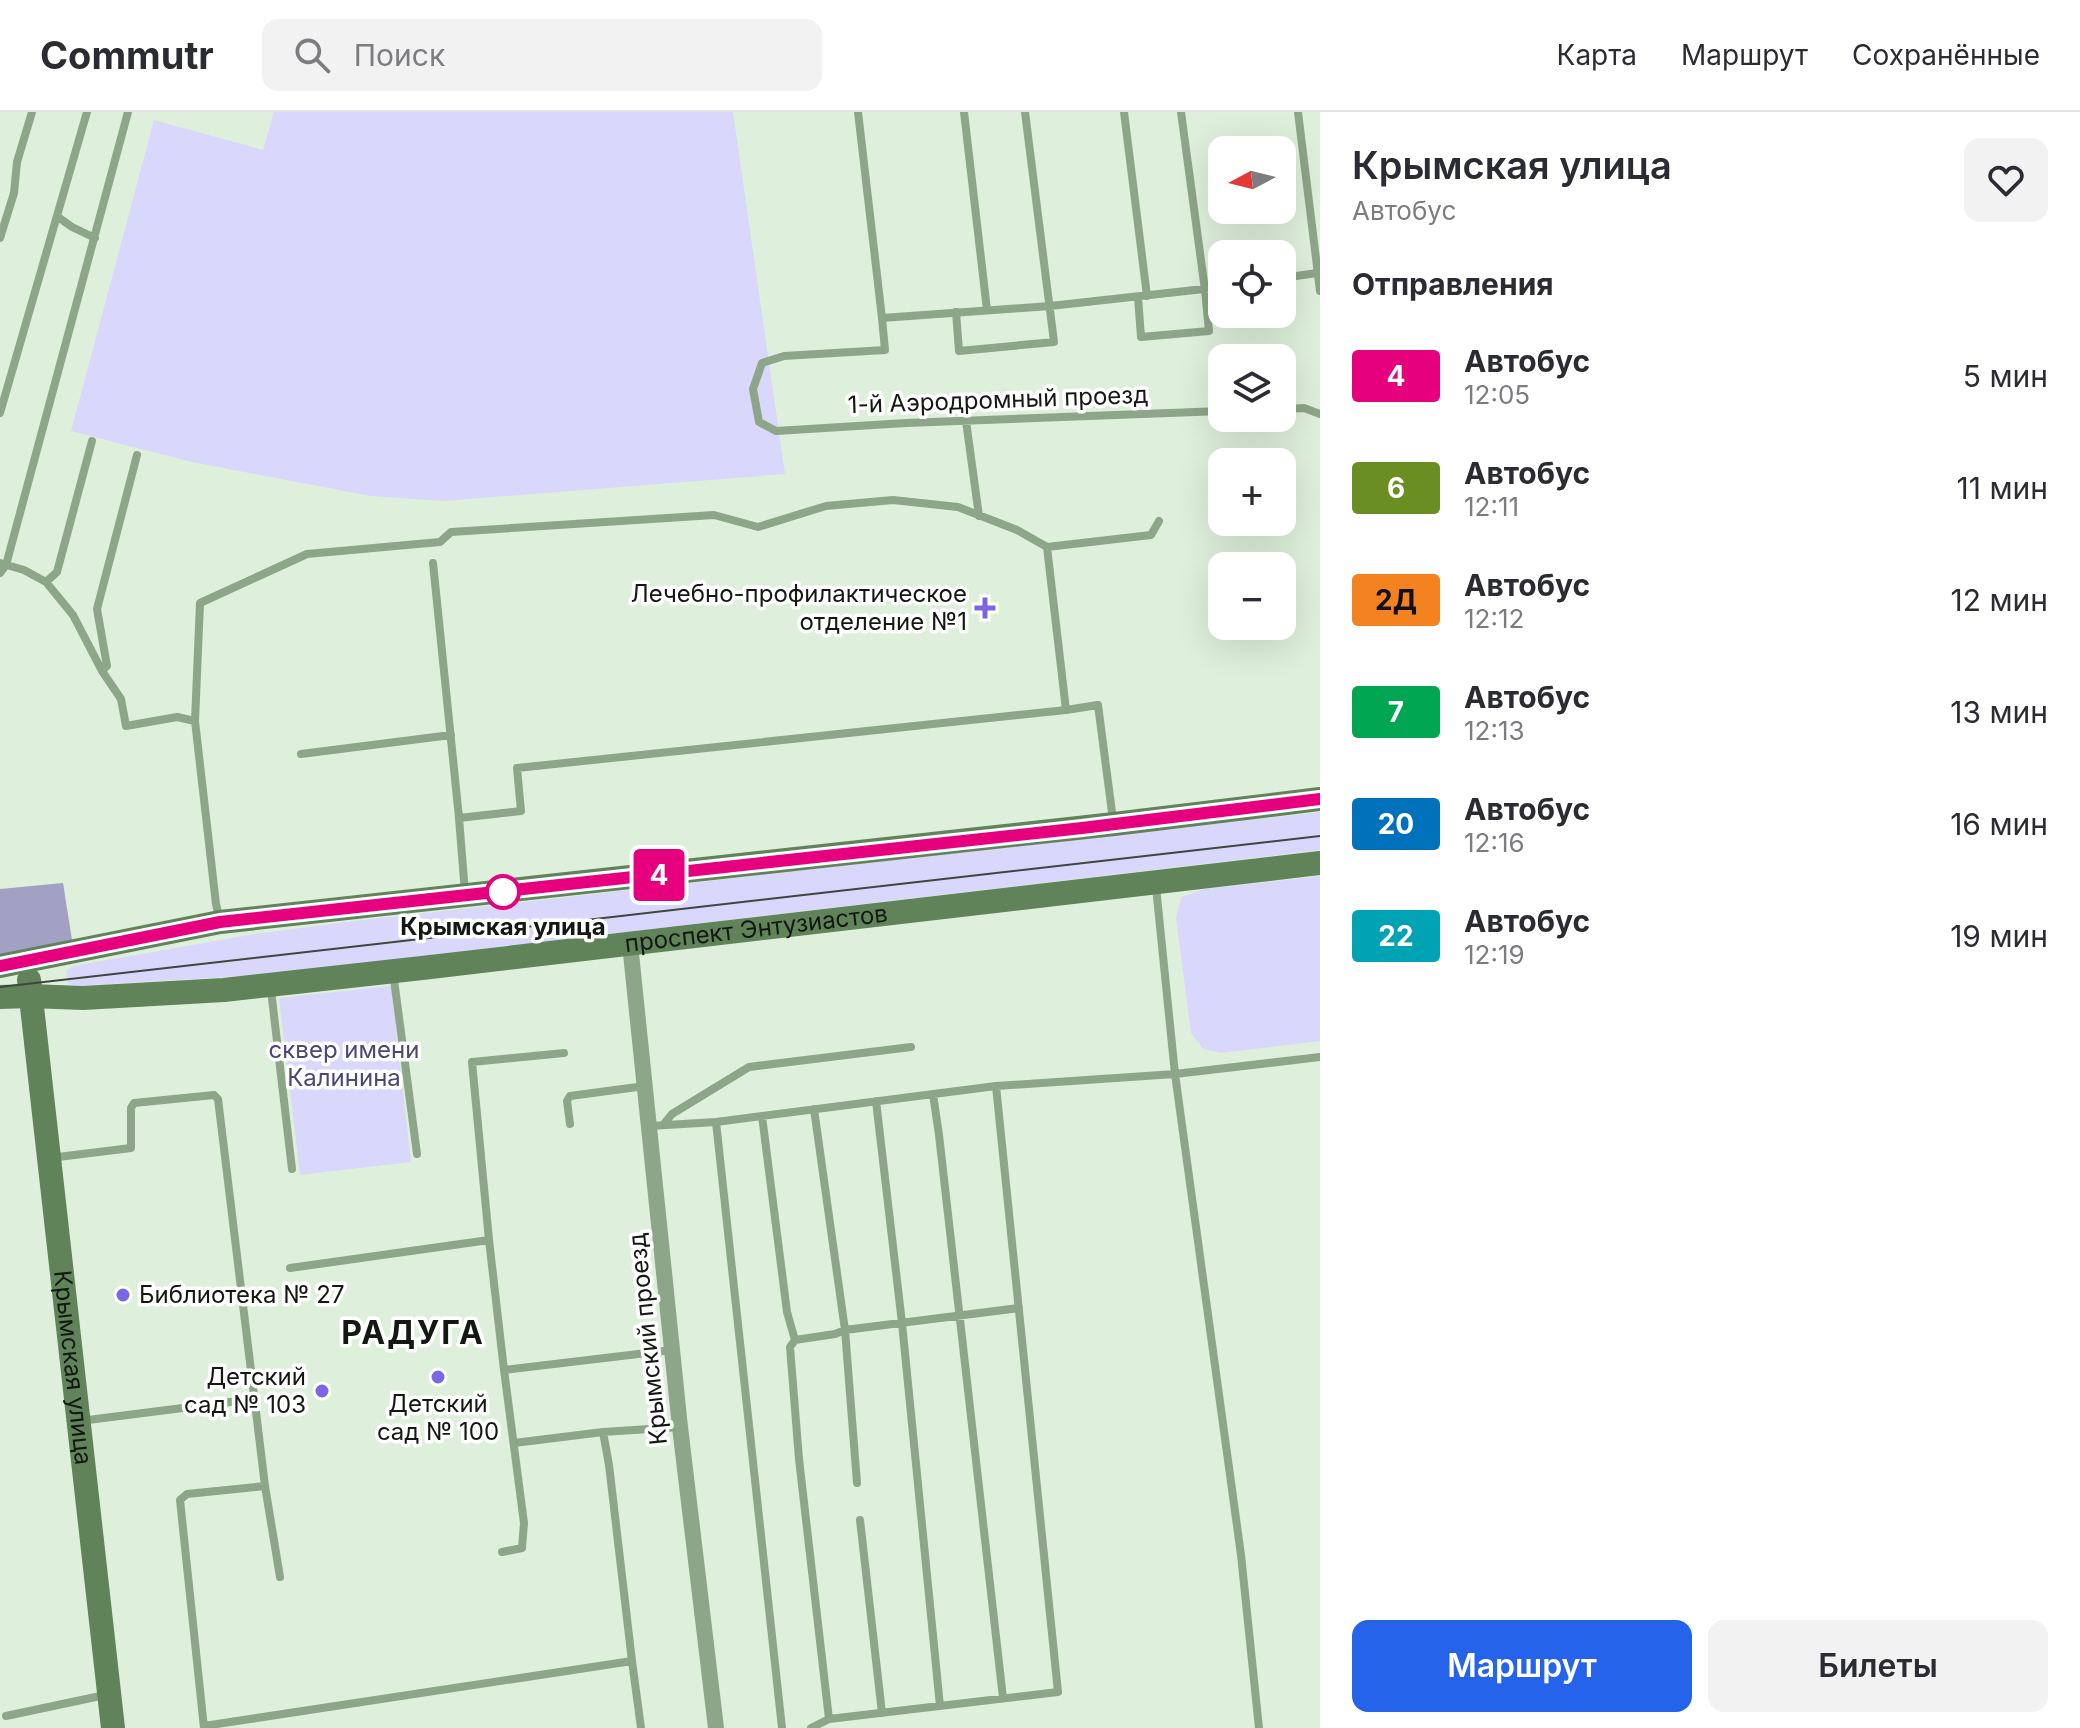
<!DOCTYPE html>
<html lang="ru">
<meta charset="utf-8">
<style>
body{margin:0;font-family:Inter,sans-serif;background:#f2f2f3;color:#2b2b33;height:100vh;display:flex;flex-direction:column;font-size:30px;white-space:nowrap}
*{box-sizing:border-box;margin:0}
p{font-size:26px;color:#7c7c81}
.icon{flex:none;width:44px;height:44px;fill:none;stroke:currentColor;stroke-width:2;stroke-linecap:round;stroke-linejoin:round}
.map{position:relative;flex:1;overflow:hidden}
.side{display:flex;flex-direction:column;background:#fff;width:760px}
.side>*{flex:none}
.badge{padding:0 16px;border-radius:6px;font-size:28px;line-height:52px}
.needle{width:52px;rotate:263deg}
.buttons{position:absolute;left:1208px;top:24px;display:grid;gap:16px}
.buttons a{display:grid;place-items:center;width:88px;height:88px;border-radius:16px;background:#fff;box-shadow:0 8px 32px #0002;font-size:40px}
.map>.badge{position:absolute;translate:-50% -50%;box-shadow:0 0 0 4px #fff}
h2{padding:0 32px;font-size:30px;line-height:72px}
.round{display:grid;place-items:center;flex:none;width:84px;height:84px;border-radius:16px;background:#f2f2f3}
.head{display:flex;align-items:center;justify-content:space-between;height:136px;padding:0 32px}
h1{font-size:38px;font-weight:600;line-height:60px}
.cta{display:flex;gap:16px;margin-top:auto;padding:16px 32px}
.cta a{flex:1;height:92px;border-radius:16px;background:#2563eb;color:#fff;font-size:32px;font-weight:600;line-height:92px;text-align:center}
.cta a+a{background:#f2f2f3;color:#2b2b33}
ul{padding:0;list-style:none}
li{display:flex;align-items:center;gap:24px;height:112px;padding:0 32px}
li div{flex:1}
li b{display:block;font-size:30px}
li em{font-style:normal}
li .badge{min-width:88px;font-weight:700;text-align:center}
header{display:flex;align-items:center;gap:48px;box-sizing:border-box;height:112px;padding:0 40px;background:#fff;border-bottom:2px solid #e1e1e2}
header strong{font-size:38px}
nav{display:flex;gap:44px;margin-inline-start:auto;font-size:28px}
.search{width:560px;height:72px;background:#f2f2f3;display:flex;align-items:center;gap:20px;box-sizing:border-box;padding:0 28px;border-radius:16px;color:#7c7c81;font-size:30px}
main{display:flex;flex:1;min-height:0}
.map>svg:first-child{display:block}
.green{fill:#d9d8fc}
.forest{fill:#a2a1c3}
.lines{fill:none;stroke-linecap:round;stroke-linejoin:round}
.lane{stroke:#8da588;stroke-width:8}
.street{stroke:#8da588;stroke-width:16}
.secondary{stroke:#60835a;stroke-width:24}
.tram{stroke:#3e473d;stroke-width:2}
.line-casing{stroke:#fff;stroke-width:18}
.line{stroke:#e6007e;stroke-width:12}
.poi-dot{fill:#7a67e3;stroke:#fff;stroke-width:3}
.stop-dot{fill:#fff;stroke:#e6007e;stroke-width:4}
.labels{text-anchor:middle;stroke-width:7;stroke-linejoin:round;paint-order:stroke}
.street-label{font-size:24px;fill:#131912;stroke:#fff}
.poi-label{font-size:24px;fill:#131912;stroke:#fff;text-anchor:end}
.stop-label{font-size:24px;font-weight:bold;fill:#131912;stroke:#fff}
.park-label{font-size:24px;fill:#4b4777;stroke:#fff}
.district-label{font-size:32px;font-weight:bold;letter-spacing:2px;fill:#131912;stroke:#fff}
</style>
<header>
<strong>Commutr</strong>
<div class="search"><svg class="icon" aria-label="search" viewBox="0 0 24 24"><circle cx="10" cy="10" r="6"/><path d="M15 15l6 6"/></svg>Поиск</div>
<nav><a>Карта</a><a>Маршрут</a><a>Сохранённые</a></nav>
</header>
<main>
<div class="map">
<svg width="1320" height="1616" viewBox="0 0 1320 1616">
<rect width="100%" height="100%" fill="#def0db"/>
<path class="green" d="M274,0H733L785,362L444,389L370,384L192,350L71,319L154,8L263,38Z
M1320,700V738L348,853L263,863L75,874L68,871L66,859L73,854L255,822L346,810Z
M1320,764V929L1221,941L1203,937L1191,921L1176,806L1181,785L1205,777Z
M391,874L411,1050L300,1063L279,886Z"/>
<path class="forest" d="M63,771L72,828L0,843V777Z"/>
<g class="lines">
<path class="lane" d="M858,0L882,206L1050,194L1222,175
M964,0L987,198
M1124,0L1147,184
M1298,0L1320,179
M58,105L72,115L95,126
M0,126L14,81L17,50L32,0
M1282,166L1317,161
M1138,185L1141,225L1209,219L1205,178L1181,0
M956,200L959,239L1054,230L1025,0
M882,206L885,238L784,244L762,251L753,277L759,310L776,319L906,311L1222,299
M1282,297L1304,296L1320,302
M0,301L87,0
M966,309L979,404
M0,451L24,458L46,470L73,503L102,559L121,587L126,614L177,605L195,609
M433,451L459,706L465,781
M0,461L6,453L128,0
M46,470L57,460L92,329
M102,559L107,554L97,497L137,343
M1066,598L1047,435L1151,423L1159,409
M301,642L451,623
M459,706L521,699L517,656L1066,598L1098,593L1113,708
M220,809L216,792L195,609L200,491L307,442L440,430L451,420L714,403L758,415L826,394L893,388L958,395L1017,418L1047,435
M393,860L417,1042
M271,878L292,1057
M933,982L939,1023L1003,1586
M876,989L902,1211L940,1594
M814,997L845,1218L857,1371
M762,1004L787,1200L795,1228
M716,1010L782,1616
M570,1012L567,989L570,984L645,974
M663,1013L672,1002L749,955L911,935
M650,1014L716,1010L996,974
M50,1046L131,1036V996L134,991L214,983L218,987L265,1374L280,1465
M489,1128L472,950L564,941
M290,1156L489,1128L504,1258L672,1238
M80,1309L254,1287
M603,1320L609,1353L632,1549
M514,1331L603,1320L680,1315
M860,1408L882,1601
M502,1440L522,1436L524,1411L504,1258
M6,1604L105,1583
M829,1607L799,1347L790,1235L795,1228L835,1222L845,1218L1019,1196
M204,1614L632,1549L641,1616
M204,1616L180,1388L187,1382L265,1374
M811,1616L829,1607L1058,1580L996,974L1175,962L1156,775
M1259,1616L1241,1443L1175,962L1320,945"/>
<path class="street" d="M630,832L680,1315L716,1616"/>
<g class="secondary">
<path d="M0,854L220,810L1114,712L1320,687"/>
<path id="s1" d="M29,868L113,1616"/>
<path id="s2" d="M0,885L30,884L83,886L224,878L422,856L1320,751"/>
</g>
<path class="tram" d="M0,875L1320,724"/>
</g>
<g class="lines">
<g class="line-casing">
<path id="line" d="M0,854L220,810L1082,716L1320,687"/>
</g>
<use href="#line" class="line"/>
</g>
<g class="poi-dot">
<path d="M981 484h8v8h8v8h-8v8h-8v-8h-8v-8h8z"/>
<circle cx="123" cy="1183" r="8"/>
<circle cx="438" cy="1265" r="8"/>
<circle cx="322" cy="1279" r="8"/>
</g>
<circle class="stop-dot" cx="503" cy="780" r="16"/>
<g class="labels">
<g class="street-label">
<text transform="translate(998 288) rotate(-2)" y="8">1-й Аэродромный проезд</text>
<text dy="8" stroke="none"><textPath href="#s2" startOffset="760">проспект Энтузиастов</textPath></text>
<text transform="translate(648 1227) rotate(-96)" y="8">Крымский проезд</text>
<text dy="8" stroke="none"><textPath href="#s1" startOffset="390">Крымская улица</textPath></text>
</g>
<g class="poi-label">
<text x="967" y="490">Лечебно-профилактическое<tspan x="967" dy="28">отделение №1</tspan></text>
<text x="139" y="1191" text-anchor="start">Библиотека № 27</text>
<text x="306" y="1273">Детский<tspan x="306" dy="28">сад № 103</tspan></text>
<text x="438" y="1300" text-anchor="middle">Детский<tspan x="438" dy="28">сад № 100</tspan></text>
</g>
<g class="stop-label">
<text x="503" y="823">Крымская улица</text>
</g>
<g class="park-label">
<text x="344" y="946">сквер имени<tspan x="344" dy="28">Калинина</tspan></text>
</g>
<g class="district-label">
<text x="413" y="1232">РАДУГА</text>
</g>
</g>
</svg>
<div class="buttons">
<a><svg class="needle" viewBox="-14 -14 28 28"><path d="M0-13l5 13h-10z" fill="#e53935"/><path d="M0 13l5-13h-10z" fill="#7c7c81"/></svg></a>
<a><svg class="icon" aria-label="locate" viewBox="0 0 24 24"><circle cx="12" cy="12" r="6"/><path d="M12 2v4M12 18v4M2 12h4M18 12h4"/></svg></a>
<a><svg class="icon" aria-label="layers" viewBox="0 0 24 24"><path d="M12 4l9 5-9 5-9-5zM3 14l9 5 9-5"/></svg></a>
<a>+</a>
<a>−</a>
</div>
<b class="badge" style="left:659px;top:763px;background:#e6007e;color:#fff">4</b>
</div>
<section class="side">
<div class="head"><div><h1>Крымская улица</h1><p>Автобус</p></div><a class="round"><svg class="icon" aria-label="heart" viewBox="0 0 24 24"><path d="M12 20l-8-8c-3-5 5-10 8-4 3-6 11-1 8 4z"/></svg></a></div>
<h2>Отправления</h2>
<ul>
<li><span class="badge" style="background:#e6007e;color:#fff">4</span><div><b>Автобус</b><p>12:05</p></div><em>5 мин</em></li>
<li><span class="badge" style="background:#6b8e23;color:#fff">6</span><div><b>Автобус</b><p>12:11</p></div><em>11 мин</em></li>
<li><span class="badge" style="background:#f58220;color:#111">2Д</span><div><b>Автобус</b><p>12:12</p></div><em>12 мин</em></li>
<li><span class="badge" style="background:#00a651;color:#fff">7</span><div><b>Автобус</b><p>12:13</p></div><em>13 мин</em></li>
<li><span class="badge" style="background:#0072bc;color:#fff">20</span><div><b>Автобус</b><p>12:16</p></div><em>16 мин</em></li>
<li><span class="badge" style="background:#00a3b4;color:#fff">22</span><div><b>Автобус</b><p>12:19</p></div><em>19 мин</em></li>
</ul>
<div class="cta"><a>Маршрут</a><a>Билеты</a></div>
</section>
</main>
